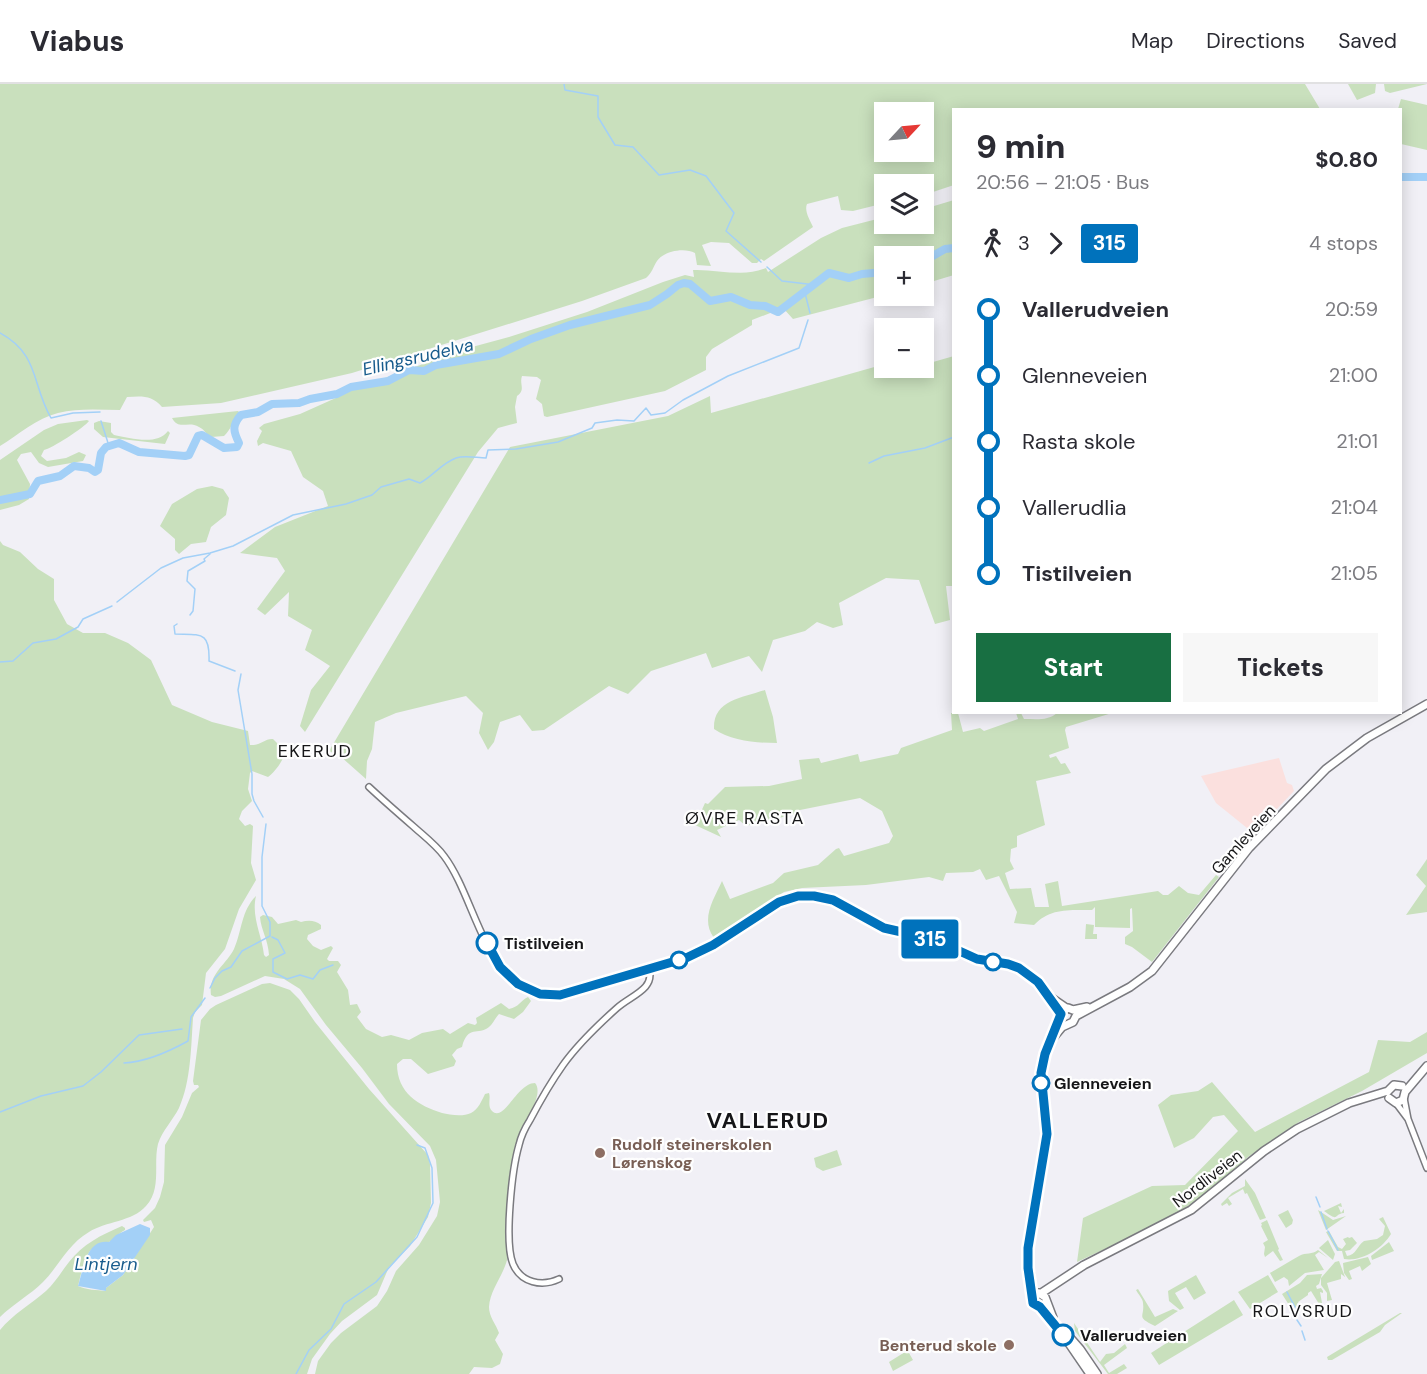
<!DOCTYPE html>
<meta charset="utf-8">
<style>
body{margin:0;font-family:"DM Sans",sans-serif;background:#f7f7f7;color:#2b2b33;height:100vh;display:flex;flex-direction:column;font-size:22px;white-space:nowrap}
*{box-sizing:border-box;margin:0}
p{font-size:20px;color:#7c7c81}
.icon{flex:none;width:33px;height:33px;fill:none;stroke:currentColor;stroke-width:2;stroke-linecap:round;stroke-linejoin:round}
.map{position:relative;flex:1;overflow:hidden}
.sheet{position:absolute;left:952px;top:24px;width:450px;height:606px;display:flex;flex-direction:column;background:#fff;border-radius:0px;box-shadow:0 3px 15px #0003}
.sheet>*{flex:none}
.badge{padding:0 12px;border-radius:4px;font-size:21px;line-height:39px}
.needle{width:39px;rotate:64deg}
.fabs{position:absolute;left:874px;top:18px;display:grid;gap:12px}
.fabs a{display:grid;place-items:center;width:60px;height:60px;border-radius:0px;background:#fff;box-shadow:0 3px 15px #0003;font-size:30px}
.map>.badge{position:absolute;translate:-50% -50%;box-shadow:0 0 0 3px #fff}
.legs{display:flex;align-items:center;gap:9px;height:66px;padding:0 24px;font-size:20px}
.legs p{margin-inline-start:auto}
.overview{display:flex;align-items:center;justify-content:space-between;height:102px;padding:0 24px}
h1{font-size:33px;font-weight:800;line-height:45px}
.action{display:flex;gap:12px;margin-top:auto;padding:12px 24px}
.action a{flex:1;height:69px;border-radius:0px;background:#186f42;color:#fff;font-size:24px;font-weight:800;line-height:69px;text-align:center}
.action a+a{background:#f7f7f7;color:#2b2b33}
ul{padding:0 24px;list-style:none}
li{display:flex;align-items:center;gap:21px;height:66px;font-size:22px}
li i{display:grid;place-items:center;width:9px;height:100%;margin:0 8px;background:currentColor}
li i::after{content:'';width:15px;height:15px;margin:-8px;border:4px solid;border-radius:50%;background:#fff}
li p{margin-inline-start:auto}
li:first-child i{background:linear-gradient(#0000 50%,currentColor 0)}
li:last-child i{background:linear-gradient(currentColor 50%,#0000 0)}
header{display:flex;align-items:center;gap:36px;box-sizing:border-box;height:84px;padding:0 30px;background:#fff;border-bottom:2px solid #e1e1e2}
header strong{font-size:28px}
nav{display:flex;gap:33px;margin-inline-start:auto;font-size:21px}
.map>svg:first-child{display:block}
.commercial{fill:#fbe0de}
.green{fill:#c9e0bd;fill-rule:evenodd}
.water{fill:#a3d0f7}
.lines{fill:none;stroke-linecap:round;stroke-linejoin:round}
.stream{stroke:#a3d0f7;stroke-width:1.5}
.river{stroke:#a3d0f7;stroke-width:8}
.minor-casing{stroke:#7a7a7f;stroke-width:8}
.major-casing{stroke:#7a7a7f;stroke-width:10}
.minor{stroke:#fff;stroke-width:5}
.major{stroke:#fff;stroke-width:7}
.line-1-casing{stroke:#fff;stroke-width:14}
.line-1{stroke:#0072bc;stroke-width:9}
.stop-1-dot{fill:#fff;stroke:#0072bc;stroke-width:3}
.education-dot{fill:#8d6e63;stroke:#fefefe;stroke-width:2}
.labels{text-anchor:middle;stroke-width:4.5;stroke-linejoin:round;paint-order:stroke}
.street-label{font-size:16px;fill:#161618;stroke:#fefefe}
.stop-label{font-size:16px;font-weight:bold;fill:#161618;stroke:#fefefe;text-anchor:start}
.education-label{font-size:16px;font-weight:bold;fill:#785e54;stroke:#fefefe;text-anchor:start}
.water-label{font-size:18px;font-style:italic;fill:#175b8c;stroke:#fefefe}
.neighbourhood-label{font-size:18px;letter-spacing:1.5px;fill:#161618;stroke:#fefefe}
.district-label{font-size:22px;font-weight:bold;letter-spacing:1.5px;fill:#161618;stroke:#fefefe}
</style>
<header>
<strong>Viabus</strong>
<nav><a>Map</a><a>Directions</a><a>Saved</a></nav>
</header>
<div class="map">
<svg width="1427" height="1290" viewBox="0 0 1427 1290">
<rect width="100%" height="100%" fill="#f1f0f6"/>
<path class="commercial" d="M1279,674L1287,699L1292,701L1294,707L1258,745L1252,748L1216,719L1201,692Z"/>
<path class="green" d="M0,0H1305L1320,25L954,26V101L924,111V100H885V119L853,127L841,126L838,112L807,120C804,127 810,136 813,143L764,177L761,175L757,179H752L729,159L711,158L702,161L711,182L697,181L695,169C684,163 664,167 657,177C653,183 652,189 646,194L582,217L352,289L221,319L162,323C152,311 142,312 127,313L120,326C100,326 78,324 58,329C37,334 18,351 0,362ZM924,28V68H885V28Z
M1348,0H1376L1375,9L1357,16Z
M1384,0H1427L1390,9L1385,7Z
M1401,15L1427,21V66L1401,60V26L1398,25Z
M954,116V191L924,200V172H885V211L793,235L783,224L752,236V241L712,265L706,273V286L665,307L547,333L544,332L542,320L536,315L541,296L537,293L522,292C519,300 526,306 517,312L515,323L517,339L498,344L478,368L305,648L300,642L311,606L330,582L305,566L312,546L288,532L289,508L265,531L257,525L285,487L277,474L240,469L275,443L328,422L323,407L303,393L291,367L263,359L258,362L257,357L262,347L259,344L264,340L300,330L338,313L360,300L385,294L461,266L509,253L587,228L663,198L685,191L694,193L693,186C717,185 744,194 766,184L768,188L821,154L842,144L885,133V140H924V125Z
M954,272V502H946L950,536L935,540L919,496L886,494L839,519L843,541L833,544L817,538L805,547L773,556L762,588L749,572L712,584L706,569L651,587L628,610L609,602L544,646L532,647L520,631L500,638L494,658L488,666L479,649L483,629L466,612L396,629L375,638L372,665L367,677L366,695L340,672L329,667L510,363L668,332L710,312L711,329L885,280V284H924V275L926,280Z
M238,327L239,328C233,336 231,346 224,352L211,353C206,350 204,345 199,343C188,336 179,347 172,334Z
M87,336L89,337C85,343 51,365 44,366L41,372L47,377L66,374L79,368L86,371L83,377L48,383L39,379L31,368L21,370L17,376L30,400L29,415L19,421L0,426V376L44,346L58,340Z
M99,337L111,339V348L114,351C130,354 157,362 168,347L170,349L165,360L103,353L94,345V339Z
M212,402L223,405L229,414L226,431L211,443L206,458L191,460L179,470L175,466V455L160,442L172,420L197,405Z
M0,457L3,461L20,468L38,485L54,495V516L67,540L83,549H105L128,559L151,576L172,621L212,638L248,647L250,661C260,662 265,654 273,655L285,667C284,676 275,688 268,693L252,687L250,689L248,705L252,717L242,727L239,735L245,742L250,740L253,742L251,779L256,796L239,825L225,865L206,889L202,921L195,928L193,934C191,963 191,997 179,1024C173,1036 162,1047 158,1060C153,1080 162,1105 146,1122C132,1138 106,1137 89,1148C68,1160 59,1182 43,1198C30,1211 13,1220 0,1233Z
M765,606L773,633L777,659C757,659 731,657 714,645C713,616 742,614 765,606Z
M951,629H958L963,648L980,644L984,647L1018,635L1016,629H1021L1024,635C1036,635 1048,637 1057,629H1112L1066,643L1065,646L1069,664L1049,671L1050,674L1056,672L1061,680L1065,679L1071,689L1036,697L1045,741L1017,752V763L1011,765L1010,777L1014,785L1005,789L1010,805L1031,804L1035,823H1049L1045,800L1058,797L1062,822L1158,807L1163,811H1168L1179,802L1188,809L1199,811L1216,791L1219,793L1152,878L1132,863L1125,860V853L1133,847L1132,824L1130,825V844L1095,843V823L1092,826C1069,826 1050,824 1034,841L1014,839L1017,828L999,792L986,796L980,785L973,788L946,789L943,797L929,793L866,801L802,804L784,808L714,854C700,835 714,815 722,797L730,815L773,799L784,789L818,781L836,765L839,764L844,772L889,759L893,752L882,727L860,714L800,726L795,730L746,742L739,736L717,746L721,753L695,741L705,719L708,720L725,703L769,702L802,695L799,676L819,674L821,679L858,670L860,678L898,670L901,664L952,646Z
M1427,775V828L1406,831L1426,802L1416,791Z
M256,812C251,833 262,851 264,871L266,873L269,871C268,855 261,846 260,833L263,831L272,833L278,840L296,836L301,838C308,836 315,836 321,841V845L308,851L307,855L313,862L321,866L331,862L333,864L327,875L329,877H338L341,881L337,888L348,906L350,921L357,920L361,928L357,933L366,945L382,953L391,951L409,956L422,949L443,945L450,950L468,939L475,941L477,939L476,934L501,919L509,925C519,923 520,917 528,913L531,917L523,928L514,935L499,930C495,934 493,940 489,943C478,952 468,940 462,963L457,965L452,971L456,977L454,982L428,990L411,975H403L397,980C397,1009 419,1022 442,1029C450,1031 463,1033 471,1029C478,1026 482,1016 485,1010L489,1009C491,1014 487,1022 492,1027C504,1039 517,999 535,999C545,1010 523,1040 518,1053C510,1079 507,1108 507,1135C507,1148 510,1163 507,1176C503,1192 490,1206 489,1223C489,1233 496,1240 499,1249L495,1256L503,1270L500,1280L492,1284L474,1283L469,1290H315L318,1277L331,1259L341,1249L377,1222L387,1207L396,1187L419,1161L437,1132L440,1118L436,1076L430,1062L389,1020L362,984L326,941L300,905L284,895L265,892L221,912L215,913L211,911C208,890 226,881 234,865C242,847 241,827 256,812Z
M1086,840L1094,841L1093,850H1097V855H1085Z
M270,899L290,906L299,915L315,938L369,1005L428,1071L430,1080L431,1119L428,1133L410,1162L389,1183L377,1211L342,1237L330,1250L312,1275L307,1290H0V1246C13,1230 30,1221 46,1207C55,1199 61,1188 69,1178C83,1160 101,1151 122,1142L125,1144V1146C119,1149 114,1156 109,1158C106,1159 102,1158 99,1160C84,1166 82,1188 78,1202C86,1206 97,1206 106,1207V1204L123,1191L154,1143L151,1136L144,1138L143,1136L155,1124L160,1113L164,1098L165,1061L182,1033L192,1009L199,1003L198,1001H194L193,997L201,936L210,925L216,921L262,900Z
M1427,948V969L1362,1007L1299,1038L1248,1073L1209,1108L1165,1137L1077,1178L1083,1134L1152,1102L1185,1101L1238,1047L1224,1031L1213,1033L1194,1054L1174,1064L1158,1021L1171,1011L1198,1007L1212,998L1255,1048L1369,988L1378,956L1410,958Z
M837,1066L842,1081L823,1087L816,1083L814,1074Z
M1245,1095L1255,1109L1266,1134L1260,1136L1247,1109L1245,1110L1243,1105L1228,1114L1232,1120L1229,1122L1227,1119L1222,1122L1221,1120L1232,1109L1245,1102Z
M1341,1119L1342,1123L1338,1122L1341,1129L1344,1125V1129C1333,1130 1340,1139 1324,1127Z
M1288,1126L1293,1136L1292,1140L1286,1144L1278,1131Z
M1318,1126L1333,1136L1346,1132L1326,1146Z
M1383,1133L1391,1150C1382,1165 1361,1178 1344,1175L1342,1167H1337L1326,1148L1329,1147L1338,1163L1342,1165L1346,1160L1343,1155L1348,1153L1349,1154L1352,1153L1357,1159L1350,1166L1345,1167L1347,1172C1356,1171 1357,1162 1364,1157L1377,1155L1383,1151L1385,1142L1379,1135Z
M1267,1136L1279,1165L1278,1166L1283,1176L1280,1177L1273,1167L1265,1173L1264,1170L1265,1163L1263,1159L1268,1156L1261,1142L1262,1141L1261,1139Z
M1328,1156L1335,1170L1333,1176L1319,1164Z
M1389,1158L1394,1167L1372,1176L1371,1172Z
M1318,1166L1328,1174L1319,1168L1315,1171L1324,1186L1305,1189L1289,1202L1288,1196L1284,1193L1275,1198L1270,1189C1280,1183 1289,1178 1299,1172C1306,1168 1312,1171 1318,1166Z
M1368,1173L1371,1180L1362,1187L1360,1182L1349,1187L1352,1195L1349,1196L1344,1189L1343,1179Z
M1339,1177L1345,1193L1341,1190V1195L1327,1199L1332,1216L1327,1217V1209L1321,1201V1194L1335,1178Z
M1322,1190L1319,1200L1316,1202L1317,1205L1321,1204L1323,1207V1209L1320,1208L1322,1219L1319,1220L1311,1207L1308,1209V1211L1298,1218L1302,1225L1297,1228L1292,1220L1289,1221L1282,1210L1300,1199L1307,1191Z
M1196,1191L1206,1209L1194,1216L1186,1203L1175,1209L1184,1224L1180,1226L1169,1217L1168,1207Z
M1268,1191L1278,1208L1250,1225L1238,1208Z
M1138,1205L1155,1233L1173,1225L1178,1227L1155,1242C1135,1232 1145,1234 1143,1219C1143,1215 1138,1210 1136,1206Z
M1234,1216L1243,1231L1159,1281L1151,1269Z
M1400,1229H1402L1385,1241L1380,1248L1332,1276H1328L1327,1273Z
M1074,1239L1100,1278L1106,1270L1114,1269L1125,1260L1127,1264L1104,1281L1109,1289L1124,1280L1127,1284L1117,1290H1108L1075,1247Z
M905,1268L909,1269L913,1276L893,1287L889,1278Z"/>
<path class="water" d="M140,1140L150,1144V1151L123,1191L106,1204V1207L78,1202C83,1187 86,1154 109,1158L116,1151Z"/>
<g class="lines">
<path class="stream" d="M564,0L565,6L598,12V33L615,61L633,63L659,91L690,86L706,92L734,129L726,147L761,178
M767,183L782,197L816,201
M805,209L810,229
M0,249C40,271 31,299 51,334L73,329L100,328
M101,337L109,362
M869,379L884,372L925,364L954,353
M117,518L161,484L183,474L210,469L233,462L293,431L346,420L372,411L381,403L409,395L420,399C433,392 442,379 456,374C465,371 477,374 486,374L488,366L516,365L558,358L592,344L595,339L617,336L634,337L646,324L651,331L665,329L683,316L728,292L799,264L808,236
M190,531L193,527L195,505L187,497L188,487L205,477L204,475L210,470
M177,540L174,542L175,550C201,551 210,547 209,577L235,587
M0,578L13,577L33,559L56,555L78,543L83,535L112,522
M241,590L238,606L252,690V710L254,717L263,733
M272,853L278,856L285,869L273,875V888L287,895L300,891L313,895L320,886L333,881
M210,904L215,894L222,887L231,883L242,867L270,852V838L262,822V773L266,740
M124,979C145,978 170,967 188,957L191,933L205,914
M0,1028L41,1012L83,1002L101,988L139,951L182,945
M1316,1113L1320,1123
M1321,1128L1327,1145
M1328,1147L1338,1166
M1287,1208L1297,1227
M1297,1236L1301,1242
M1302,1247L1305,1256
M296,1290L309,1266L331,1245L344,1220L376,1198L417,1153L433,1119L432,1084L425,1064L417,1061"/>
<path class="river" d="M1401,93H1427
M924,177L945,165L954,164
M0,416L30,410L38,397L60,392L74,382L89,384L95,388L98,386L101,369L106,363L119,359L139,368L185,372L189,371L198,352L202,351L224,364L237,363L239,359C233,347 232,341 241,331L258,328L272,320L299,319L310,315L337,310L351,303L388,297L409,286L424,287L436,281L499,270L531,255L570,241L650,221L667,210L678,201L684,199L690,200L710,217L731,213L750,221L765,222L778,228L829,189L849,194L862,190L885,188"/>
<g class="minor-casing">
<path id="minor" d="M369,703C384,717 399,730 414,743C424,752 436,761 444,772C479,818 486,920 564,910L690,872L713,861L779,818L794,813L809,811L833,816L884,844L933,855L977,875L1004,879L1019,884L1038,898L1061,930
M1052,913L1068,924
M1404,1014L1408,1035L1427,1084
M1396,1019L1408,1035
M559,1195C542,1203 521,1199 513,1180C504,1158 512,1085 519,1061C521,1052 525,1044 530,1036C540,1017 551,998 563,981C578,960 598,941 617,924C630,912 655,905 649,886"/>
</g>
<g class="major-casing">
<path id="major" d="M1087,923L1073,926L1068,924L1062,928C1058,947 1045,964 1042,985C1038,1008 1048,1031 1047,1055L1028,1171L1034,1221L1040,1223L1066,1255L1090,1290
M1052,955L1062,943L1073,938L1076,932L1130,903L1152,887L1249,764L1326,685L1367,654L1427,620
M1388,1007L1394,1001L1402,1002
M1389,1014L1396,1019L1403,1016L1405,1008L1427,982
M1039,1209L1045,1213L1053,1234
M1040,1210L1084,1181L1191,1126L1264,1067L1297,1045L1349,1019L1388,1007
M1066,1249L1080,1265L1097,1290"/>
</g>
<use href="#minor" class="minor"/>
<use href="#major" class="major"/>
</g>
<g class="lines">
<g class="line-1-casing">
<path id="line-1" d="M487,859L500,883L518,900L540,910L560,911L686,874L713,861L779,818L798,812H814L833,816L884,844L933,855L977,875L1008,880L1019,884L1038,898L1061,930L1045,970L1041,989L1047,1050L1028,1164V1184L1033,1219L1040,1223L1063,1251"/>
</g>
<use href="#line-1" class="line-1"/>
</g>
<g class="stop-1-dot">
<circle cx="487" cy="859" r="10"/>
<circle cx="679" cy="876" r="8"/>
<circle cx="993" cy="878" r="8"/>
<circle cx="1041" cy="999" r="8"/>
<circle cx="1063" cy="1251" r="10"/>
</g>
<g class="education-dot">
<circle cx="600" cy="1069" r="6"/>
<circle cx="1009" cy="1261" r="6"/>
</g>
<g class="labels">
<g class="street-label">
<text transform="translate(1243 755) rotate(-48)" y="6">Gamleveien</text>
<text transform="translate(1207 1094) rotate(-38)" y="6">Nordliveien</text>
</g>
<g class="stop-label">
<text x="504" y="865">Tistilveien</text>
<text x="1054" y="1005">Glenneveien</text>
<text x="1080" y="1257">Vallerudveien</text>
</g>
<g class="education-label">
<text x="612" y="1066">Rudolf steinerskolen<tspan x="612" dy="18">Lørenskog</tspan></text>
<text x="997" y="1267" text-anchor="end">Benterud skole</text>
</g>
<g class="water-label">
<text transform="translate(418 273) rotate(-13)" y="6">Ellingsrudelva</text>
<text x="106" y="1186">Lintjern</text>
</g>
<g class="neighbourhood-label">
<text x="315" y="673">EKERUD</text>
<text x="745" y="740">ØVRE RASTA</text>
<text x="1303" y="1233">ROLVSRUD</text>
</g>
<g class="district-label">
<text x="768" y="1044">VALLERUD</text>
</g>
</g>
</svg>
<div class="fabs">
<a><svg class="needle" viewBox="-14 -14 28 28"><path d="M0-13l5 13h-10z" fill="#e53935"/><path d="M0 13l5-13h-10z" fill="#7c7c81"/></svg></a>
<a><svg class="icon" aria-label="layers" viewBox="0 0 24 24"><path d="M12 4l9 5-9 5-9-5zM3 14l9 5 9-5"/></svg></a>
<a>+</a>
<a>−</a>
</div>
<b class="badge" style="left:930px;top:855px;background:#0072bc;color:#fff">315</b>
<section class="sheet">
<div class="overview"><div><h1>9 min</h1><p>20:56 – 21:05 · Bus</p></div><b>$0.80</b></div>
<div class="legs"><svg class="icon" aria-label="walk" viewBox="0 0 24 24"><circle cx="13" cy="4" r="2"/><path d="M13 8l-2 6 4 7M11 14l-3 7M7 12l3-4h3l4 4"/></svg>3<svg class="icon" aria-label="forward" viewBox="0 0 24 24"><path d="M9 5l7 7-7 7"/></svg><b class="badge" style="background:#0072bc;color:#fff">315</b><p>4 stops</p></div>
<ul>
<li><i style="color:#0072bc"></i><b>Vallerudveien</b><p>20:59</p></li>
<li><i style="color:#0072bc"></i><span>Glenneveien</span><p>21:00</p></li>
<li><i style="color:#0072bc"></i><span>Rasta skole</span><p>21:01</p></li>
<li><i style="color:#0072bc"></i><span>Vallerudlia</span><p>21:04</p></li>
<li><i style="color:#0072bc"></i><b>Tistilveien</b><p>21:05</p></li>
</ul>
<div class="action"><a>Start</a><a>Tickets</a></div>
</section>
</div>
